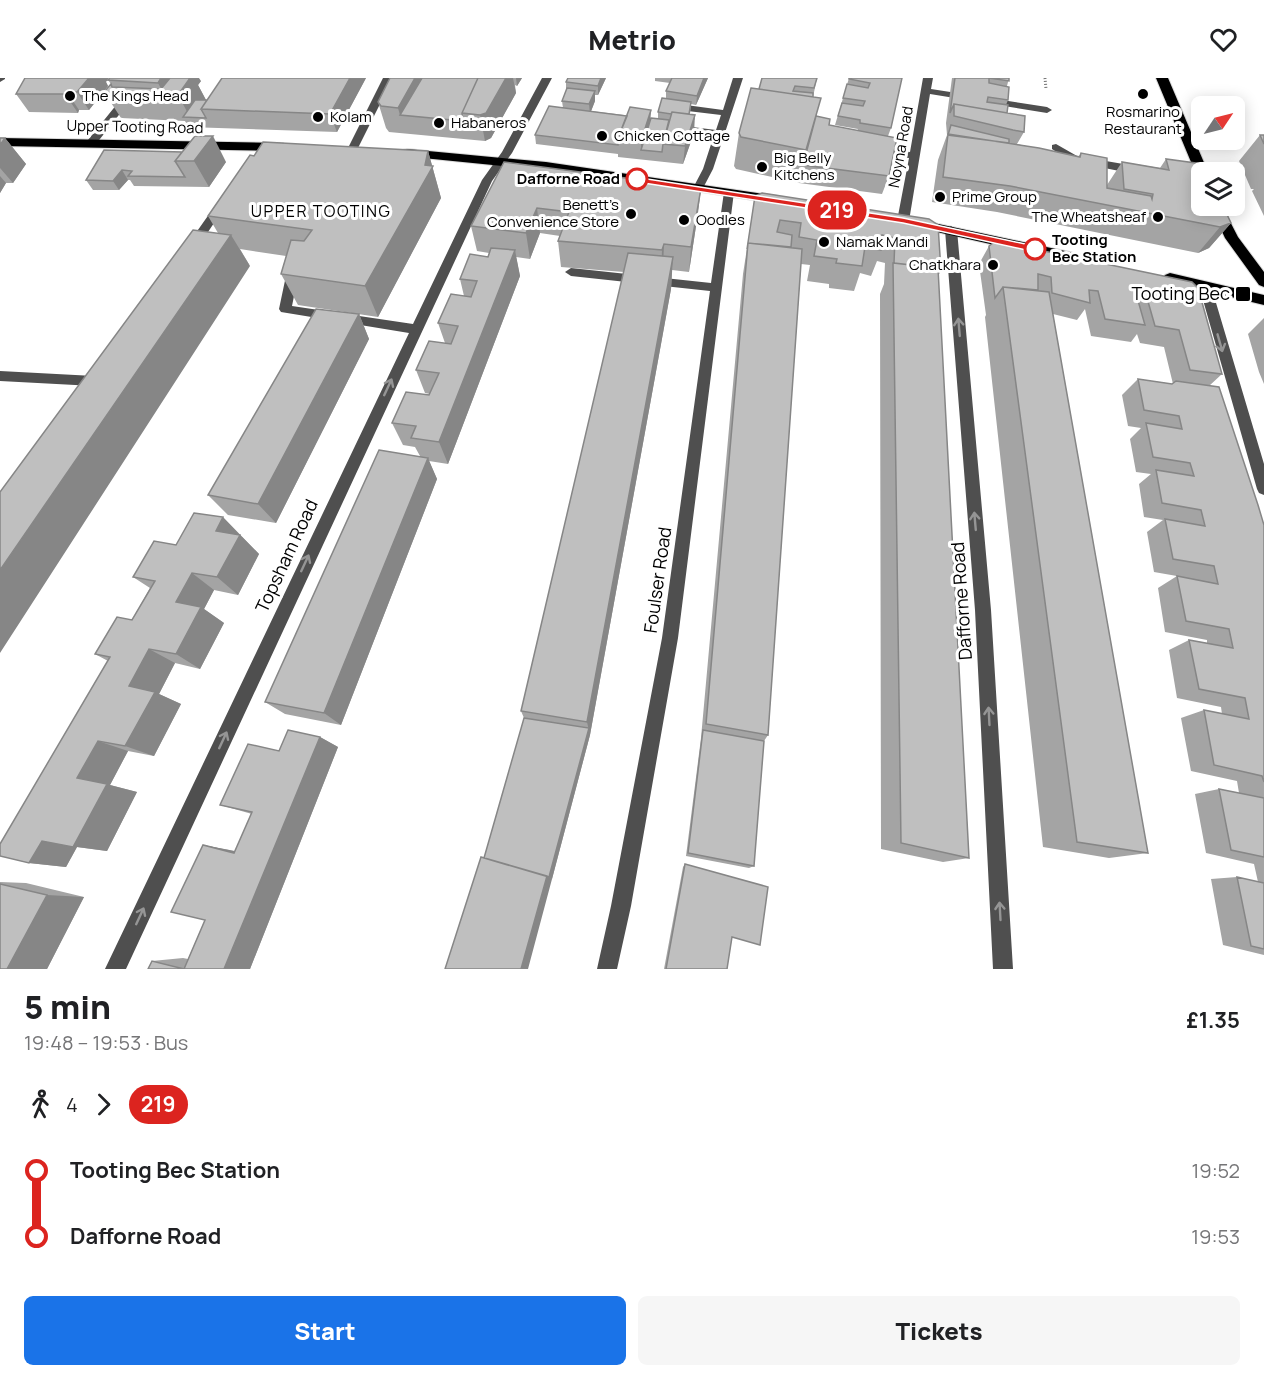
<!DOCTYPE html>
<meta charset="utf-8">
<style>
body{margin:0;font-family:Manrope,sans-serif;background:#f6f6f6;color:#202124;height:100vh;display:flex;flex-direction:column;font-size:22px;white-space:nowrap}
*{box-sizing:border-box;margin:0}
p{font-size:20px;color:#757577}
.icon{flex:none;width:33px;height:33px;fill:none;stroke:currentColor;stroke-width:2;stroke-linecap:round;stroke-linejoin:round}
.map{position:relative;height:891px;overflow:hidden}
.drawer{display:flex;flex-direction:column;background:#fff;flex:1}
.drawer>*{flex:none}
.badge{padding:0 12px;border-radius:20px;font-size:21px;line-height:39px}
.needle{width:39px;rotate:55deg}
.fabs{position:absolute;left:1191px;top:18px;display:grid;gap:12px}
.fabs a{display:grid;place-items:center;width:54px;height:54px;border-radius:9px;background:#fff;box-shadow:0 3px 15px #0003;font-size:30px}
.map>.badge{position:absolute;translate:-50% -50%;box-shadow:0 0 0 3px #fff}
.legs{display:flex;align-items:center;gap:9px;height:66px;padding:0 24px;font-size:20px}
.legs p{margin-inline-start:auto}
.summary{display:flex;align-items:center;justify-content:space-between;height:102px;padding:0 24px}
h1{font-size:33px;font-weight:800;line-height:45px}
.button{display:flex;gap:12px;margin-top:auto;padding:12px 24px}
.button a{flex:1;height:69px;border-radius:9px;background:#1a73e8;color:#fff;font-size:24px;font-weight:800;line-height:69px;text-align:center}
.button a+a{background:#f6f6f6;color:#202124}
ul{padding:0 24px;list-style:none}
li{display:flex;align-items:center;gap:21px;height:66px;font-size:22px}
li i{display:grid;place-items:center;width:9px;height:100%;margin:0 8px;background:currentColor}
li i::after{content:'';width:15px;height:15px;margin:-8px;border:4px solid;border-radius:50%;background:#fff}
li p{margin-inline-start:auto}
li:first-child i{background:linear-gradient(#0000 50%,currentColor 0)}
li:last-child i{background:linear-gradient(currentColor 50%,#0000 0)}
header{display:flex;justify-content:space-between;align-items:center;height:78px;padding:0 24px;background:#fff;font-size:27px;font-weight:800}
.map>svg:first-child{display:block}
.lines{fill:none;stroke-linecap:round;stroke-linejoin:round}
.highway-casing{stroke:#dbdbdb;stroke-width:2}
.path{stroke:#717171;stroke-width:3;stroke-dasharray:1 2;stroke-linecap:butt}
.minor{fill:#4f4f4f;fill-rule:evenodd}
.highway{fill:#000;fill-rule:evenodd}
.wall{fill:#a4a4a4}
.shaded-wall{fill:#868686}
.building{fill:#bfbfbf;stroke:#868686;stroke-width:1.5}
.oneway{stroke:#959595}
.line-1{fill:#dc241f;stroke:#fff;stroke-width:1.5}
.poi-dot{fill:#000;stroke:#fff;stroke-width:2}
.stop-1-dot{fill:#fff;stroke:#dc241f;stroke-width:3}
.labels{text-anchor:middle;stroke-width:6;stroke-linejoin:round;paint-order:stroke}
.far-poi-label{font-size:15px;fill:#000;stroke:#fff;text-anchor:start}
.far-street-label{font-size:15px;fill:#000;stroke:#fff}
.far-stop-label{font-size:15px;font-weight:bold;fill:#000;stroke:#fff;text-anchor:end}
.far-neighbourhood-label{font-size:16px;letter-spacing:1.5px;fill:#000;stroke:#fff}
.poi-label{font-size:18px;fill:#000;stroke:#fff;text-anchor:end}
.street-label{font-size:18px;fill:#000;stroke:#fff}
</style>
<header><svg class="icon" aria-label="back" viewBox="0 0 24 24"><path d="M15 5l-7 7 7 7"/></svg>Metrio<svg class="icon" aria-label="heart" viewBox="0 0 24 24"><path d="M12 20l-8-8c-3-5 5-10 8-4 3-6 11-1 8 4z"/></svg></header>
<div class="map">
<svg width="1264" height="891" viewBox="0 0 1264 891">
<rect width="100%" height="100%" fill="#fff"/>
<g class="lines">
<g class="highway-casing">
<path id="highway" d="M1156,0H1168L1208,94H1202V100L1196,96Z
M0,60L283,65L289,69L283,73L0,68Z
M407,71L546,84L778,118L785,122L778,126L593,97L403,78L401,75L403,72Z
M1210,128H1222L1238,159L1264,194V209L1259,207L1225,160Z
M915,141L1084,177L1091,182L1084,187L910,148L908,145L910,142Z
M1170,195L1264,217V227L1165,203L1163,200L1165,197Z"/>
</g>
<path class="path" d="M1045,0L1046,11"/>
<path class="minor" d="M0,0H5V1L0,4Z
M138,0H148L96,66H88V62Z
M383,0H393L356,74L347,76L346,74Z
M542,0H552L512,75L492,103L126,891H105L409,255L281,234L279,231L287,193L293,189L299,193L292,228L413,246L482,102L502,74Z
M733,0H743L713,91L702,112H694L693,110L703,91L714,57L676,53L671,50L676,47L716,52L721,37L671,31L666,28L671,25L723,32Z
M923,0H933L931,11L1047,29L1052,32L1047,35L930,16L909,143L903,147L897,143L909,80L875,75L870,72L875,69L910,74Z
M1056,66L1077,78L1129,87L1144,94L1139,97L1070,83L1052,71V67Z
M729,111L734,114L678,560L631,828L617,891H597L611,828L662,560L710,213L571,198L565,194L571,190L711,205L724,114Z
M221,124L226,127L196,172H188V166L217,125Z
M951,148L957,152L991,532L1013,891H993L975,532L945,152Z
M1205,204L1211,208L1264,386V417L1259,415L1257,411L1199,208Z
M0,293L94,298L101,303L94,308L0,303Z"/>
<use href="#highway" class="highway"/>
</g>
<path class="wall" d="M366,0L337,54L188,49L185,43L121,40L104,14L111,6L108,2L201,3L198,7L206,22Z
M390,0H522L517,8L515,7L516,15L491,60L485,63L389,54L386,50L378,24Z
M606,0L598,17H595V23L591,33L658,41V34L666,21V13L670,5L655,3V0H708L696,27L691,26L690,36L694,55L683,86L618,79V76L536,66L535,57L563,30L562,23L566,13V4Z
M817,0L813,19L817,38L829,47L857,53L858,51L835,47L849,0H902L891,50L888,58L889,98L882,116L799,105L736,91L734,88L739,55L759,11Z
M952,0H1009L1007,8L1008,22L1006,27L1007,35L1024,54L1017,66L1078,79L1081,75L1107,107L1122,84L1160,90L1166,81L1231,145L1209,170L1198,175L997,134L932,124L938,82L947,57L946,45Z
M106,4L108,8L89,32H79L78,35L29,34L16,16Z
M1260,57H1264V138L1252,113L1254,111H1251L1239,83Z
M0,60H5L26,86L13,105H6L0,115Z
M104,72L226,84L209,109L134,108L130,102H128L119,112H93L86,102Z
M428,73L441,120L378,239L298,227L281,196L286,178L240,171L250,188L218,155L208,138Z
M504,84L698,135L689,194L672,192L671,211L590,657L552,801L484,780L524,640L521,633L624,194L561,189L558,163L560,158L540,155L530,181L516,179L520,198L448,386L429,383L437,401L341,647L285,636L265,624L420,378L415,369L403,367L392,345L430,316L425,315L416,292L445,265L438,245L464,218L460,201L488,179L489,175L477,173L471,148Z
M755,118L929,141L941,193L938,198L969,780L943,784L881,771L880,216L884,206L885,185L877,183L871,198L860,195L854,213L829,210V206L807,203L810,187L801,186L768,657L764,663L754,788L749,790L686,778L701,660L743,196Z
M989,168L1192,204L1222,296L1209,308L1264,447V877L1223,867L1211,801L1237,799L1258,804L1254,786L1206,775L1195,716L1219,711L1239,715L1237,703L1191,693L1181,640L1204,632L1222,636L1221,629L1177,620L1169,572L1189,562L1207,565V562L1165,554L1158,510L1177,498L1194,501L1154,494L1147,454L1163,442L1144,439L1139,406L1151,396L1136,394L1130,361L1141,350L1128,348L1122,317L1138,301L1173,306L1164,269L1140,265L1137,256L1131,264L1091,258L1085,231L1077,242L1053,236L1148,775L1109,780L1043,769L985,239L986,237L979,186Z
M359,236L369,261L276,445L228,437L208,417Z
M1264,240V306L1259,294L1248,256Z
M242,459L259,476L238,517L214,512L204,531L224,545L200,591L175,585L159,616L181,626L154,678L128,673L110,707L137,714L107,773L77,769L66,789L29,785L108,583L95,576L132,542L150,510L133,499L176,467Z
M320,659L338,669L250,891H148L152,883L183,880L188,881L205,842L203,767L235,773L252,736L220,727L279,673Z
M685,786L732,860L727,891H664L683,789Z
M0,804L26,805L84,819L47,891H0Z"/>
<path class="shaded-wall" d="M89,0H109L106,4L108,8L89,32L77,14Z
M161,0H199L201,3L198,7L206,22L190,39L178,17L164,16L158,5Z
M350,0H366L337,54L330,36Z
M415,0H430L400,37L398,30Z
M506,0H513L516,15L491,60L485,63L480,37Z
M516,0H522L517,8Z
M601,0H606L598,17V8Z
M704,0H708L696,27L697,18Z
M595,13V23L590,36L589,26Z
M67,14L79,32L78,35L65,16Z
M651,32L650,50L641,72V63Z
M695,37L694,55L683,86L685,68Z
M213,58L226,84L209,109L194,83Z
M5,60L26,86L13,105L0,90V67Z
M428,73L441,120L378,239L365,208L425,87Z
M122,92L128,102L119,112L113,103Z
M0,98L6,105L0,115Z
M701,110L698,135L689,194L691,169Z
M537,130L540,155L530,181L526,155Z
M1231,145L1209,170L1198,175L1220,149Z
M231,157L250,188L0,575V492Z
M664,166L663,191L661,198L662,172Z
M515,172L520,198L448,386L439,364Z
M673,179L671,211L590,657L587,644Z
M359,236L369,261L276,445L258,426Z
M428,380L437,401L341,647L324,635Z
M223,439L259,476L238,517L217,499L216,453Z
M192,495L214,512L204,531L224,545L200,591L176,576V524Z
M149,571L175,585L159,616L181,626L154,678L125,668L129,608Z
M589,650L590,657L552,801L549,799Z
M320,659L338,669L250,891H224Z
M98,663L128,673L110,707L137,714L107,773L77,769L66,789L29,785Z
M203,767L229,772L258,779L234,775Z
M547,798L552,801L528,891H521Z
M47,817L84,819L47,891H7Z"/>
<path class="building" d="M25,0H89L77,14H67L65,16H16Z
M110,0H161L158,5L108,2Z
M170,0H190L178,17L104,14L111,6L112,9L161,11Z
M222,0H350L330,36L201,31Z
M390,0H415L398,30L381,28L378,24Z
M422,0H478L462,35L463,43L400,37Z
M478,0H506L486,35L480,37L462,35Z
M568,0H601L598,8L566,4Z
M672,0H704L697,18L666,13Z
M762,0H817L814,10L795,8L793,13L813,15V19L759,11Z
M849,0H902L891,50L860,45V42L838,38L842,25L863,28L865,23L843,20L847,6L868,10L870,5L849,1Z
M955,0H1009V3L989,0V5L1009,9L1008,22L988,19L987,24L1008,27L1007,35L954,26L950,35Z
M567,10L595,13L589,26L562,23Z
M751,10L821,20L806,72L741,59L739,55Z
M662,20L691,24L689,36L672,34L671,36L658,34Z
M195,22H207L201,31L206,40L183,39Z
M954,26L1025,38L1024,54L1013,52L954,38Z
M549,28L627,38L618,60V67L535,57Z
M630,29L651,32L641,63L618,60Z
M672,34L695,37L685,68L663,66Z
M816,38L830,41L829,47L897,60L889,98L803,87Z
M651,40L669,42L663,66L662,74L641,72Z
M951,47L1009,61V65L948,57Z
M948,56L1039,70L1080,79L1081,75L1107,80V110L1151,118L1152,121L1153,116L1124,111L1122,84L1169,92L1166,81L1203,86L1207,94H1202V128H1223L1231,145L1220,149L1010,108L943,99Z
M1260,57H1264V66Z
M195,58H213L194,83H175Z
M0,60H5L0,67Z
M263,64L428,73L425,87L433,88L365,208L281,196L291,162L304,163L312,152L208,138L250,77L254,78Z
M104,72L182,74L175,83L185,99L128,98L132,93L122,92L113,103L86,102Z
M504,84L701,110L691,169L664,166L662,172L558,163L569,134L537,130L526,155L471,148Z
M762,115L929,141L938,147L941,193L938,192V190L894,185L895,160L882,157L881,172L865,169L862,188L836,185L837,181L814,178L817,162L799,159L801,145L780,142L777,154L792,157L791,169L748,165L747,171L755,118Z
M193,152L231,157L0,492V414Z
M996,163L1192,204L1198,210L1222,296L1190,292L1179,252L1155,248L1147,220L1137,219L1145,247L1105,241L1098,213L1089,212L1090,225L1052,215L1051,199L1038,196V212L1003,209L995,220L989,168Z
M748,165L802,171L768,657L706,646Z
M491,170L515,172L439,364L411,360L416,348L392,345L406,314L429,317L439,295L416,292L429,263L451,266L458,248L438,245L451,216L471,219L477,203L460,201L470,176L488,179Z
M628,175L673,179L587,644L521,633Z
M893,185L938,190L969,780L901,765Z
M1003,209L1049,214L1148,775L1077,764Z
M316,231L359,236L258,426L208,417Z
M1138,301L1172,306L1176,303L1219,309L1258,427L1264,447V704L1262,698L1214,687L1204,632L1249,641L1245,620L1199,611L1189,562L1233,570L1229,551L1186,543L1177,498L1218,506L1214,488L1173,481L1165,441L1205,448L1201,432L1162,425L1156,392L1194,398L1190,385L1153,379L1146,345L1182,351L1179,338L1144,332Z
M379,372L428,380L324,635L265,624Z
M194,435L223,439L216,453L240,457L217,499L192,495L176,524L201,529L176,576L149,571L129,608L155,614L125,668L98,663L77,700L107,706L73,769L42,763L29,785L0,778V766L110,579L95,576L117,539L132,542L155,503L133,499L154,463L176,467Z
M524,640L589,650L549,799L484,780Z
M288,652L320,659L224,891H148L152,883L184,891L205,842L171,834L203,767L234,775L252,734L220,727L248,666L279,673Z
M703,652L764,663L754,788L688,775Z
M1219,711L1264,720V779L1231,772Z
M481,779L547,798L521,891H445Z
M685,786L768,809L760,867L732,859L727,891H666Z
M1237,799L1264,805V871L1251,868Z
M0,806L47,817L7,891H0Z"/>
<defs><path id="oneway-shaft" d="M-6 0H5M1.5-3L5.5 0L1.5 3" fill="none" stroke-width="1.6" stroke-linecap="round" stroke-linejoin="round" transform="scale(1.5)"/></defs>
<g class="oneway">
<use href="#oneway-shaft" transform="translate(959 249) rotate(-95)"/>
<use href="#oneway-shaft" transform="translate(1220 265) rotate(74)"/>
<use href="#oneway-shaft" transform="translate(388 309) rotate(-65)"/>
<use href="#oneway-shaft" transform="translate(975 443) rotate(-95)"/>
<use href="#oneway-shaft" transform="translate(305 485) rotate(-65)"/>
<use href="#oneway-shaft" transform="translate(989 638) rotate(-93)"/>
<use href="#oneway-shaft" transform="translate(223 662) rotate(-65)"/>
<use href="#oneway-shaft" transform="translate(1000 833) rotate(-93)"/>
<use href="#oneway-shaft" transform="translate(140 838) rotate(-65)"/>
</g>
<path class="line-1" d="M634,99L903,140L1035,168L1039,171L1035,174L903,145L637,104L634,103Z"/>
<g class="poi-dot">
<circle cx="1143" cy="16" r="6"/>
<circle cx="70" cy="18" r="6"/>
<circle cx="318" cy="39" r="6"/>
<circle cx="439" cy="45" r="6"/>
<circle cx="602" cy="58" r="6"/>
<circle cx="762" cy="89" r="6"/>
<circle cx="940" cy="119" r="6"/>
<circle cx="631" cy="136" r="6"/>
<circle cx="1158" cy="139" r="6"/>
<circle cx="684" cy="142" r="6"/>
<circle cx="824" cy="164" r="6"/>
<circle cx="993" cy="187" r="6"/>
<rect x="1235" y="208" width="16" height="16" rx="3"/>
</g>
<g class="stop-1-dot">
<circle cx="637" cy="101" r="10"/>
<circle cx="1035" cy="171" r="10"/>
</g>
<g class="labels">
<g class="far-poi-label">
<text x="82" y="23">The Kings Head</text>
<text x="1143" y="39" text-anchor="middle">Rosmarino<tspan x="1143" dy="17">Restaurant</tspan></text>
<text x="330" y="44">Kolam</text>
<text x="451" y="50">Habaneros</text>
<text x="614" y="63">Chicken Cottage</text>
<text x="774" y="85">Big Belly<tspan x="774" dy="17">Kitchens</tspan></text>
<text x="952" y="124">Prime Group</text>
<text x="619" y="132" text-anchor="end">Benett’s<tspan x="619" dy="17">Convenience Store</tspan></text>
<text x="1146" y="144" text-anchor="end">The Wheatsheaf</text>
<text x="696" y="147">Oodles</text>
<text x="836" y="169">Namak Mandi</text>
<text x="981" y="192" text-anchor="end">Chatkhara</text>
</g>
<g class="far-street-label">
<text transform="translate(135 49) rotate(1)" y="5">Upper Tooting Road</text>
<text transform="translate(901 69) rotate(-80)" y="5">Noyna Road</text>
</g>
<g class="far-stop-label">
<text x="620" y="106">Dafforne Road</text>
<text x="1052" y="167" text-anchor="start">Tooting<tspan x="1052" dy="17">Bec Station</tspan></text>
</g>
<g class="far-neighbourhood-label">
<text x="321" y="139">UPPER TOOTING</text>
</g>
<g class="poi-label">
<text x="1230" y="222">Tooting Bec</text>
</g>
<g class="street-label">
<text transform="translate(287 478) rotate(-65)" y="6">Topsham Road</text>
<text transform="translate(658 502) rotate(-82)" y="6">Foulser Road</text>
<text transform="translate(962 523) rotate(-94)" y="6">Dafforne Road</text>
</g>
</g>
</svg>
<div class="fabs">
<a><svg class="needle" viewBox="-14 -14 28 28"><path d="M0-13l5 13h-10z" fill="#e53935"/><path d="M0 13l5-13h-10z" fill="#757577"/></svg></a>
<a><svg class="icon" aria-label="layers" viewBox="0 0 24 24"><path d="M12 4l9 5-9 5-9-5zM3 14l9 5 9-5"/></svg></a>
</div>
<b class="badge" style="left:837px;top:132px;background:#dc241f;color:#fff">219</b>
</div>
<section class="drawer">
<div class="summary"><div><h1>5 min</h1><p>19:48 – 19:53 · Bus</p></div><b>£1.35</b></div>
<div class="legs"><svg class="icon" aria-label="walk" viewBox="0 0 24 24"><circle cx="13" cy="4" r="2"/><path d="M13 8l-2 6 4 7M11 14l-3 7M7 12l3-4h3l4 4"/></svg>4<svg class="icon" aria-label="forward" viewBox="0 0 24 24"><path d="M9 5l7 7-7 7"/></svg><b class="badge" style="background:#dc241f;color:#fff">219</b></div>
<ul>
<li><i style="color:#dc241f"></i><b>Tooting Bec Station</b><p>19:52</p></li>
<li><i style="color:#dc241f"></i><b>Dafforne Road</b><p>19:53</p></li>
</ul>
<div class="button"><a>Start</a><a>Tickets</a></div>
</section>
